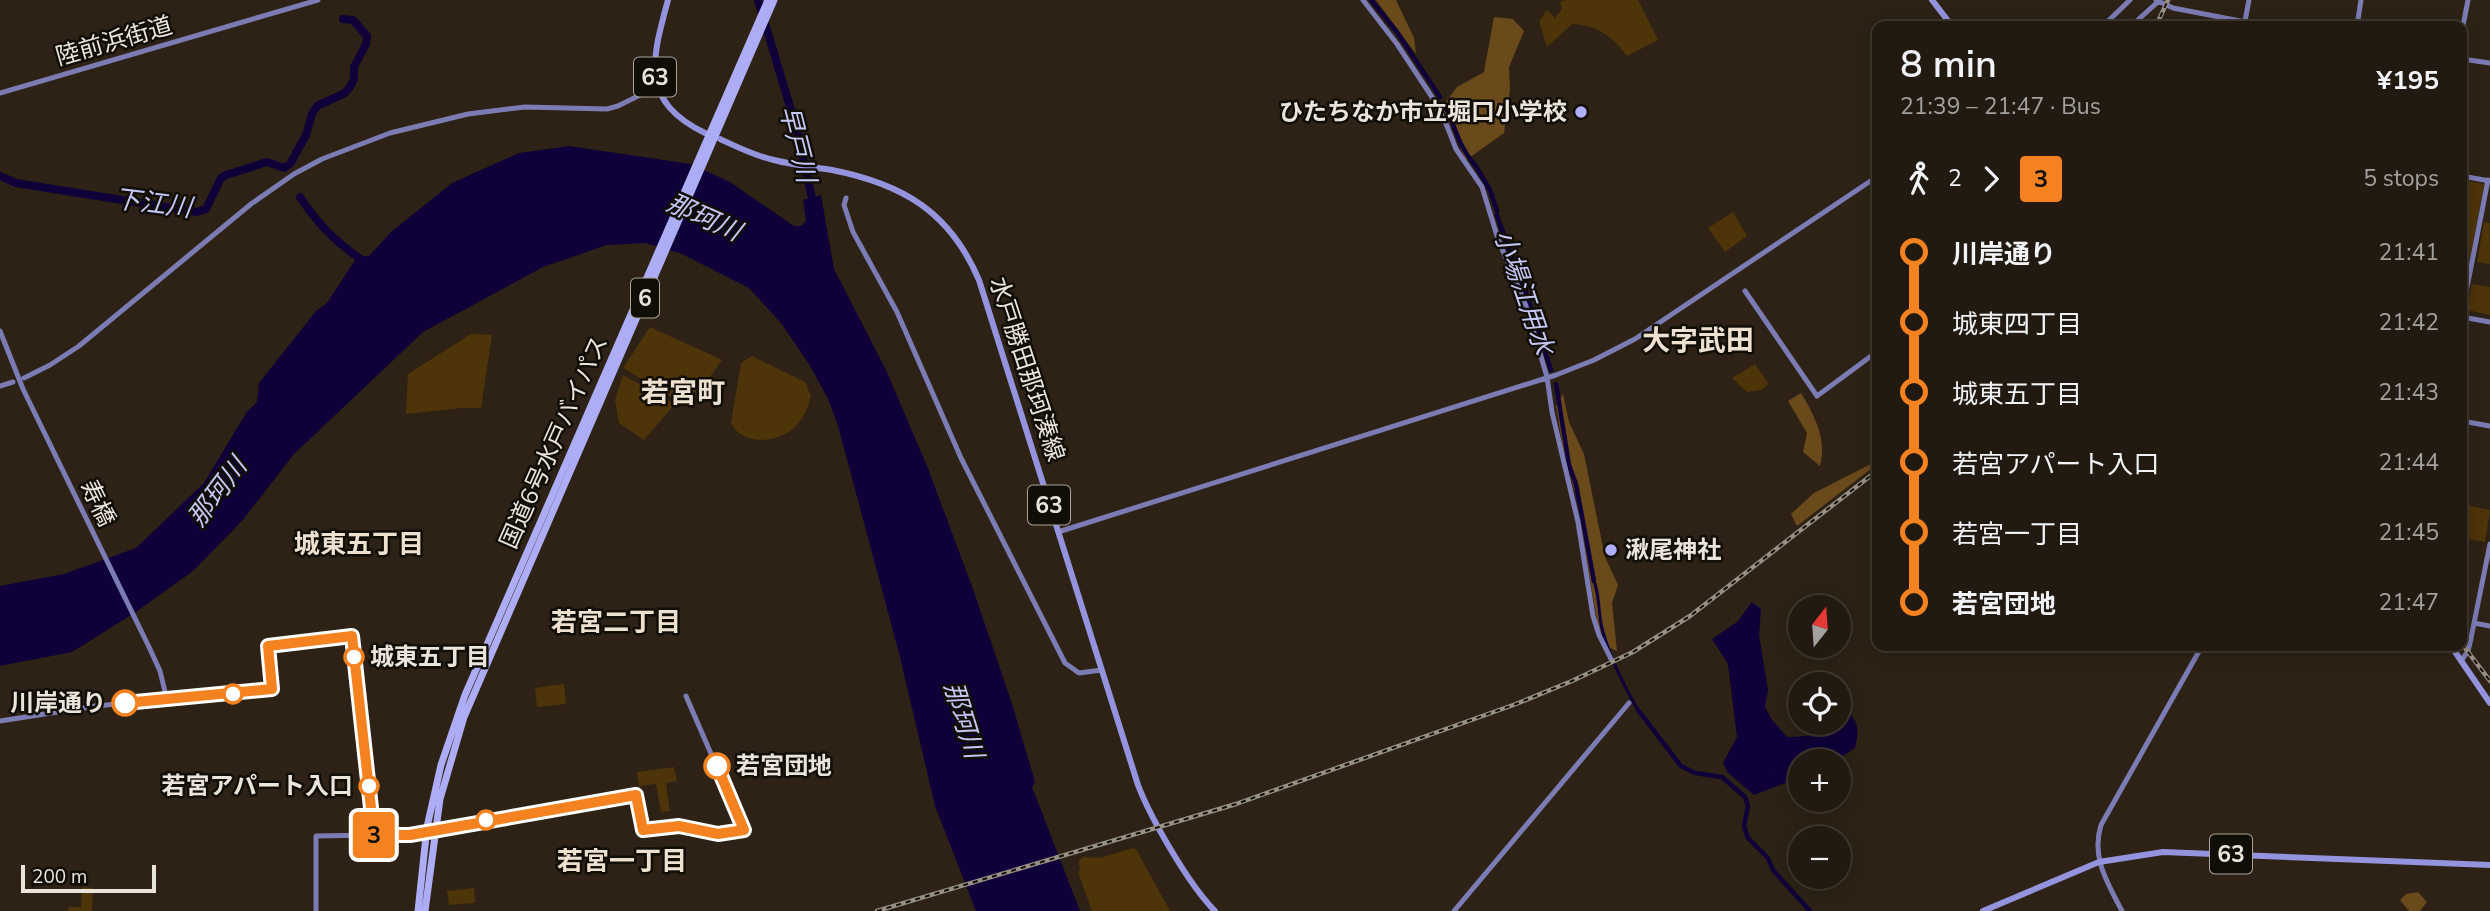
<!DOCTYPE html>
<meta charset="utf-8">
<style>
body{margin:0;font-family:"Nunito Sans","Noto Sans JP",sans-serif;background:#2e271e;color:#f1f3f6;height:100vh;display:flex;flex-direction:column;font-size:26px;white-space:nowrap}
*{box-sizing:border-box;margin:0}
p{font-size:23px;color:#a2a19f}
.icon{flex:none;width:38px;height:38px;fill:none;stroke:currentColor;stroke-width:2;stroke-linecap:round;stroke-linejoin:round}
.map{position:relative;flex:1;overflow:hidden}
.panel{position:absolute;left:1872px;top:21px;width:595px;height:630px;display:flex;flex-direction:column;background:#221a10;border-radius:14px;box-shadow:0 4px 18px #0003,0 0 0 2px #3f3830}
.panel>*{flex:none}
.badge{padding:0 14px;border-radius:5px;font-size:24px;line-height:46px}
.needle{width:46px;rotate:17deg}
.fabs{position:absolute;left:1788px;top:595px;display:grid;gap:14px}
.fabs a{display:grid;place-items:center;width:63px;height:63px;border-radius:50%;background:#221a10;box-shadow:0 4px 18px #0003,0 0 0 2px #3f3830;font-size:35px}
.scale{position:absolute;left:21px;bottom:18px;width:135px;box-sizing:border-box;padding-left:7px;border:4px solid #ebe4db;border-top:0;font-size:19px;line-height:24px;white-space:nowrap;color:#ebe4db;-webkit-text-stroke:5px #110d07;paint-order:stroke}
.map>.badge{position:absolute;translate:-50% -50%;box-shadow:0 0 0 4px #fff}
.legs{display:flex;align-items:center;gap:10px;height:77px;padding:0 28px;font-size:23px}
.legs p{margin-inline-start:auto}
.headline{display:flex;align-items:center;justify-content:space-between;height:119px;padding:0 28px}
h1{font-size:38px;font-weight:600;line-height:52px}
ul{padding:0 28px;list-style:none}
li{display:flex;align-items:center;gap:24px;height:70px;font-size:26px}
li i{display:grid;place-items:center;width:10px;height:100%;margin:0 9px;background:currentColor}
li i::after{content:'';width:18px;height:18px;margin:-9px;border:5px solid;border-radius:50%;background:#221a10}
li p{margin-inline-start:auto}
li:first-child i{background:linear-gradient(#0000 50%,currentColor 0)}
li:last-child i{background:linear-gradient(currentColor 50%,#0000 0)}
.map>svg:first-child{display:block}
.green{fill:#4e3409}
.forest{fill:#6a4a1b}
.water{fill:#0f0039}
.lines{fill:none;stroke-linecap:round;stroke-linejoin:round}
.canal{stroke:#0f0039;stroke-width:4.5}
.river{stroke:#0f0039;stroke-width:8}
.secondary{stroke:#7c7cb5;stroke-width:5}
.primary{stroke:#9494de;stroke-width:6}
.highway{stroke:#acadf4;stroke-width:7}
.rail-casing{stroke:#989085;stroke-width:4.5}
.rail{stroke:#110d07;stroke-width:2;stroke-dasharray:5;stroke-linecap:butt}
.line-1-casing{stroke:#fff;stroke-width:16}
.line-1{stroke:#f58220;stroke-width:10}
.poi-dot{fill:#aeaefb;stroke:#110d07;stroke-width:2.5}
.stop-1-dot{fill:#fff;stroke:#f58220;stroke-width:3.5}
.labels{text-anchor:middle;stroke-width:5;stroke-linejoin:round;paint-order:stroke}
.shield{fill:#110d07;stroke:#aaa49b;stroke-width:2}
.shield-label{font-size:23px;font-weight:bold;fill:#ebe4db}
.street-label{font-size:24px;fill:#ebe4db;stroke:#110d07}
.poi-label{font-size:24px;font-weight:bold;fill:#ebe4db;stroke:#110d07;text-anchor:end}
.stop-label{font-size:24px;font-weight:bold;fill:#ebe4db;stroke:#110d07;text-anchor:start}
.water-label{font-size:26px;font-style:italic;fill:#c4c6f3;stroke:#110d07}
.neighbourhood-label{font-size:26px;font-weight:bold;fill:#eee0ce;stroke:#110d07}
.quarter-label{font-size:28px;font-weight:bold;fill:#eee0ce;stroke:#110d07}
</style>
<div class="map">
<svg width="2490" height="911" viewBox="0 0 2490 911">
<rect width="100%" height="100%" fill="#2d2215"/>
<path class="green" d="M1565,0H1638L1658,40L1627,56C1613,37 1598,25 1572,24L1547,47L1539,21L1547,10L1555,18L1562,9L1560,2Z
M2462,180L2484,184L2462,300Z
M1733,212L1747,236L1725,252L1708,228Z
M2484,222L2490,223V264L2477,262Z
M2472,284L2490,287V315L2467,310Z
M650,327L722,360C710,377 699,394 678,401L623,368Z
M471,334L492,335L481,408H462L406,414L408,374Z
M752,356L805,382L811,396C808,407 804,418 796,426C780,443 743,447 731,423L741,363Z
M1755,364L1769,384L1761,390L1747,392L1732,378Z
M623,375L675,404L644,440L619,423L615,400Z
M2462,504L2490,510L2485,542L2462,538Z
M564,684L566,704L537,707L535,688Z
M674,767L677,781L666,783L670,811L661,812L656,784L639,786L637,772Z
M1133,848L1136,849L1170,911H1092L1078,872L1080,870L1079,861L1083,857L1100,858Z
M82,887L93,888L92,911H68L69,907H81Z
M474,888L475,903L449,905L447,891Z"/>
<path class="forest" d="M1376,0H1396L1414,38L1416,54Z
M1494,17L1513,19L1524,31L1509,67L1510,89L1504,133L1466,160L1442,107L1457,87L1484,72Z
M1801,393C1815,417 1827,438 1820,466L1803,452L1807,433L1788,401Z
M1563,394L1569,422L1584,454L1605,557L1618,585L1612,603L1617,651L1606,646L1598,627L1576,495L1563,449L1556,406Z
M1873,463L1876,465L1797,526L1791,514L1814,493Z
M2418,892L2427,902L2420,911H2409L2400,900L2406,894Z"/>
<path class="water" d="M569,146L691,164L730,182L794,226H801L806,221L803,200L821,195L834,269L886,370L927,466L973,589L1013,707L1035,782L1032,787L1080,911H976L935,806L900,657L838,426L828,399L809,364L781,323L749,288L682,254L645,243L607,245L543,267L423,332L294,454L242,521L193,571L136,612L72,652L0,666V586L64,574L136,548L204,483L246,413L257,402L259,383L316,311L327,303L357,257L369,256L391,232L452,183L519,153Z
M1594,577C1602,595 1599,612 1604,630C1612,659 1627,688 1642,714L1639,715C1626,692 1605,653 1600,627C1597,610 1598,594 1591,578Z
M1752,602L1761,609L1759,635L1768,690L1765,707L1772,720L1787,737C1805,737 1826,734 1842,725L1844,717L1849,712C1859,725 1859,732 1855,748L1835,761H1801V777L1754,795L1728,773L1723,763L1737,737L1728,664L1712,639L1737,622Z"/>
<g class="lines">
<path class="canal" d="M1371,0L1397,32L1440,97
M1445,106C1456,128 1458,146 1475,165
M1477,168L1490,190L1497,211
M1497,215L1511,256L1526,292L1551,370
M1556,384L1569,465L1576,484L1594,581
M1638,710L1681,766L1695,773L1722,777L1745,797L1748,806L1744,826L1748,838L1768,858L1773,870L1810,911"/>
<path class="river" d="M758,0L797,130L814,208
M284,168L290,164L306,135L312,114L317,106L345,93L350,87L354,79V67L366,44L367,36L353,20L343,19
M0,176L16,183L197,212L206,209L221,178L226,175L267,162L284,168
M300,197C318,225 339,246 367,263"/>
<path class="secondary" d="M1363,0L1397,44L1432,97L1447,126L1456,149L1482,187L1498,239L1526,306L1547,377L1552,412L1578,522L1593,616L1599,635L1611,659
M2156,0L2173,8L2266,26
M2103,26L2130,0
M2131,26L2159,1
M2244,26L2249,0
M2357,26L2361,0
M2462,31L2468,0
M2462,59L2490,63
M0,93L318,0
M2462,176L2490,181
M846,198L844,205L853,232L897,312L961,458L1065,663L1079,673L1102,670
M1745,291L1817,396L1878,351
M2462,313L2488,180
M2462,317L2490,322
M0,331L23,389L149,647L160,671L167,700
M24,378L50,365L79,346L251,204L294,174L322,159L390,133L468,114L525,107L607,109L618,106L658,86
M0,386L13,382
M2462,421L2490,426
M1058,532L1556,375L1594,360L1635,339L1878,176
M2474,623L2490,626
M2461,661L2468,651L2470,643L2490,544
M686,696L744,830
M0,721L96,706L272,689L268,646L352,636L374,835L316,836V911
M1454,911L1629,703
M2122,911C2107,882 2091,857 2101,825L2202,646"/>
<path class="primary" d="M668,0C652,59 639,101 705,133
M1932,0L1952,26
M720,139C737,147 755,156 774,160C793,165 813,167 832,170C903,184 950,212 979,280L1138,785C1151,819 1189,885 1215,911
M2451,646L2490,703
M1983,911L2099,862L2163,852L2490,865"/>
<path class="highway" d="M418,911L427,827L441,765L465,695L768,0
M425,911L440,799L464,717L774,0"/>
<g class="rail-casing">
<path id="rail" d="M2156,26L2168,0
M2462,644L2490,681
M877,911L1236,804L1516,704L1572,681L1633,652L1690,616L1878,470"/>
</g>
<use href="#rail" class="rail"/>
</g>
<g class="lines">
<g class="line-1-casing">
<path id="line-1" d="M125,703L272,689L268,646L352,636L374,835H410L636,795L643,830L679,826L718,834L744,830L717,766"/>
</g>
<use href="#line-1" class="line-1"/>
</g>
<g class="poi-dot">
<circle cx="1581" cy="112" r="7"/>
<circle cx="1611" cy="550" r="7"/>
</g>
<g class="stop-1-dot">
<circle cx="354" cy="657" r="9"/>
<circle cx="233" cy="694" r="9"/>
<circle cx="125" cy="703" r="12"/>
<circle cx="717" cy="766" r="12"/>
<circle cx="369" cy="786" r="9"/>
<circle cx="486" cy="820" r="9"/>
</g>
<g class="labels">
<g class="shield">
<rect x="634" y="57.5" width="42" height="39" rx="5"/>
<rect x="631" y="278.5" width="28" height="39" rx="5"/>
<rect x="1028" y="485.5" width="42" height="39" rx="5"/>
<rect x="2210" y="834.5" width="42" height="39" rx="5"/>
</g>
<g class="shield-label">
<text x="655" y="85">63</text>
<text x="645" y="306">6</text>
<text x="1049" y="513">63</text>
<text x="2231" y="862">63</text>
</g>
<g class="street-label">
<text transform="translate(114 41) rotate(-16)" y="8">陸前浜街道</text>
<text transform="translate(1027 369) rotate(72)" y="8">水戸勝田那珂湊線</text>
<text transform="translate(554 442) rotate(-66)" y="8">国道6号水戸バイパス</text>
<text transform="translate(98 503) rotate(64)" y="8">寿橋</text>
</g>
<g class="poi-label">
<text x="1567" y="120">ひたちなか市立堀口小学校</text>
<text x="1625" y="558" text-anchor="start">湫尾神社</text>
</g>
<g class="stop-label">
<text x="370" y="665">城東五丁目</text>
<text x="106" y="711" text-anchor="end">川岸通り</text>
<text x="736" y="774">若宮団地</text>
<text x="353" y="794" text-anchor="end">若宮アパート入口</text>
</g>
<g class="water-label">
<text transform="translate(798 144) rotate(76)" y="9">早戸川</text>
<text transform="translate(153 203) rotate(7)" y="9">下江川</text>
<text transform="translate(704 217) rotate(24)" y="9">那珂川</text>
<text transform="translate(1524 292) rotate(71)" y="9">小場江用水</text>
<text transform="translate(217 492) rotate(-53)" y="9">那珂川</text>
<text transform="translate(964 720) rotate(73)" y="9">那珂川</text>
</g>
<g class="neighbourhood-label">
<text x="359" y="553">城東五丁目</text>
<text x="616" y="631">若宮二丁目</text>
<text x="622" y="870">若宮一丁目</text>
</g>
<g class="quarter-label">
<text x="1698" y="350">大字武田</text>
<text x="683" y="402">若宮町</text>
</g>
</g>
</svg>
<div class="fabs">
<a><svg class="needle" viewBox="-14 -14 28 28"><path d="M0-13l5 13h-10z" fill="#e53935"/><path d="M0 13l5-13h-10z" fill="#a2a19f"/></svg></a>
<a><svg class="icon" aria-label="locate" viewBox="0 0 24 24"><circle cx="12" cy="12" r="6"/><path d="M12 2v4M12 18v4M2 12h4M18 12h4"/></svg></a>
<a>+</a>
<a>−</a>
</div>
<div class="scale">200 m</div>
<b class="badge" style="left:374px;top:835px;background:#f58220;color:#111">3</b>
<section class="panel">
<div class="headline"><div><h1>8 min</h1><p>21:39 – 21:47 · Bus</p></div><b>¥195</b></div>
<div class="legs"><svg class="icon" aria-label="walk" viewBox="0 0 24 24"><circle cx="13" cy="4" r="2"/><path d="M13 8l-2 6 4 7M11 14l-3 7M7 12l3-4h3l4 4"/></svg>2<svg class="icon" aria-label="forward" viewBox="0 0 24 24"><path d="M9 5l7 7-7 7"/></svg><b class="badge" style="background:#f58220;color:#111">3</b><p>5 stops</p></div>
<ul>
<li><i style="color:#f58220"></i><b>川岸通り</b><p>21:41</p></li>
<li><i style="color:#f58220"></i><span>城東四丁目</span><p>21:42</p></li>
<li><i style="color:#f58220"></i><span>城東五丁目</span><p>21:43</p></li>
<li><i style="color:#f58220"></i><span>若宮アパート入口</span><p>21:44</p></li>
<li><i style="color:#f58220"></i><span>若宮一丁目</span><p>21:45</p></li>
<li><i style="color:#f58220"></i><b>若宮団地</b><p>21:47</p></li>
</ul>
</section>
</div>
